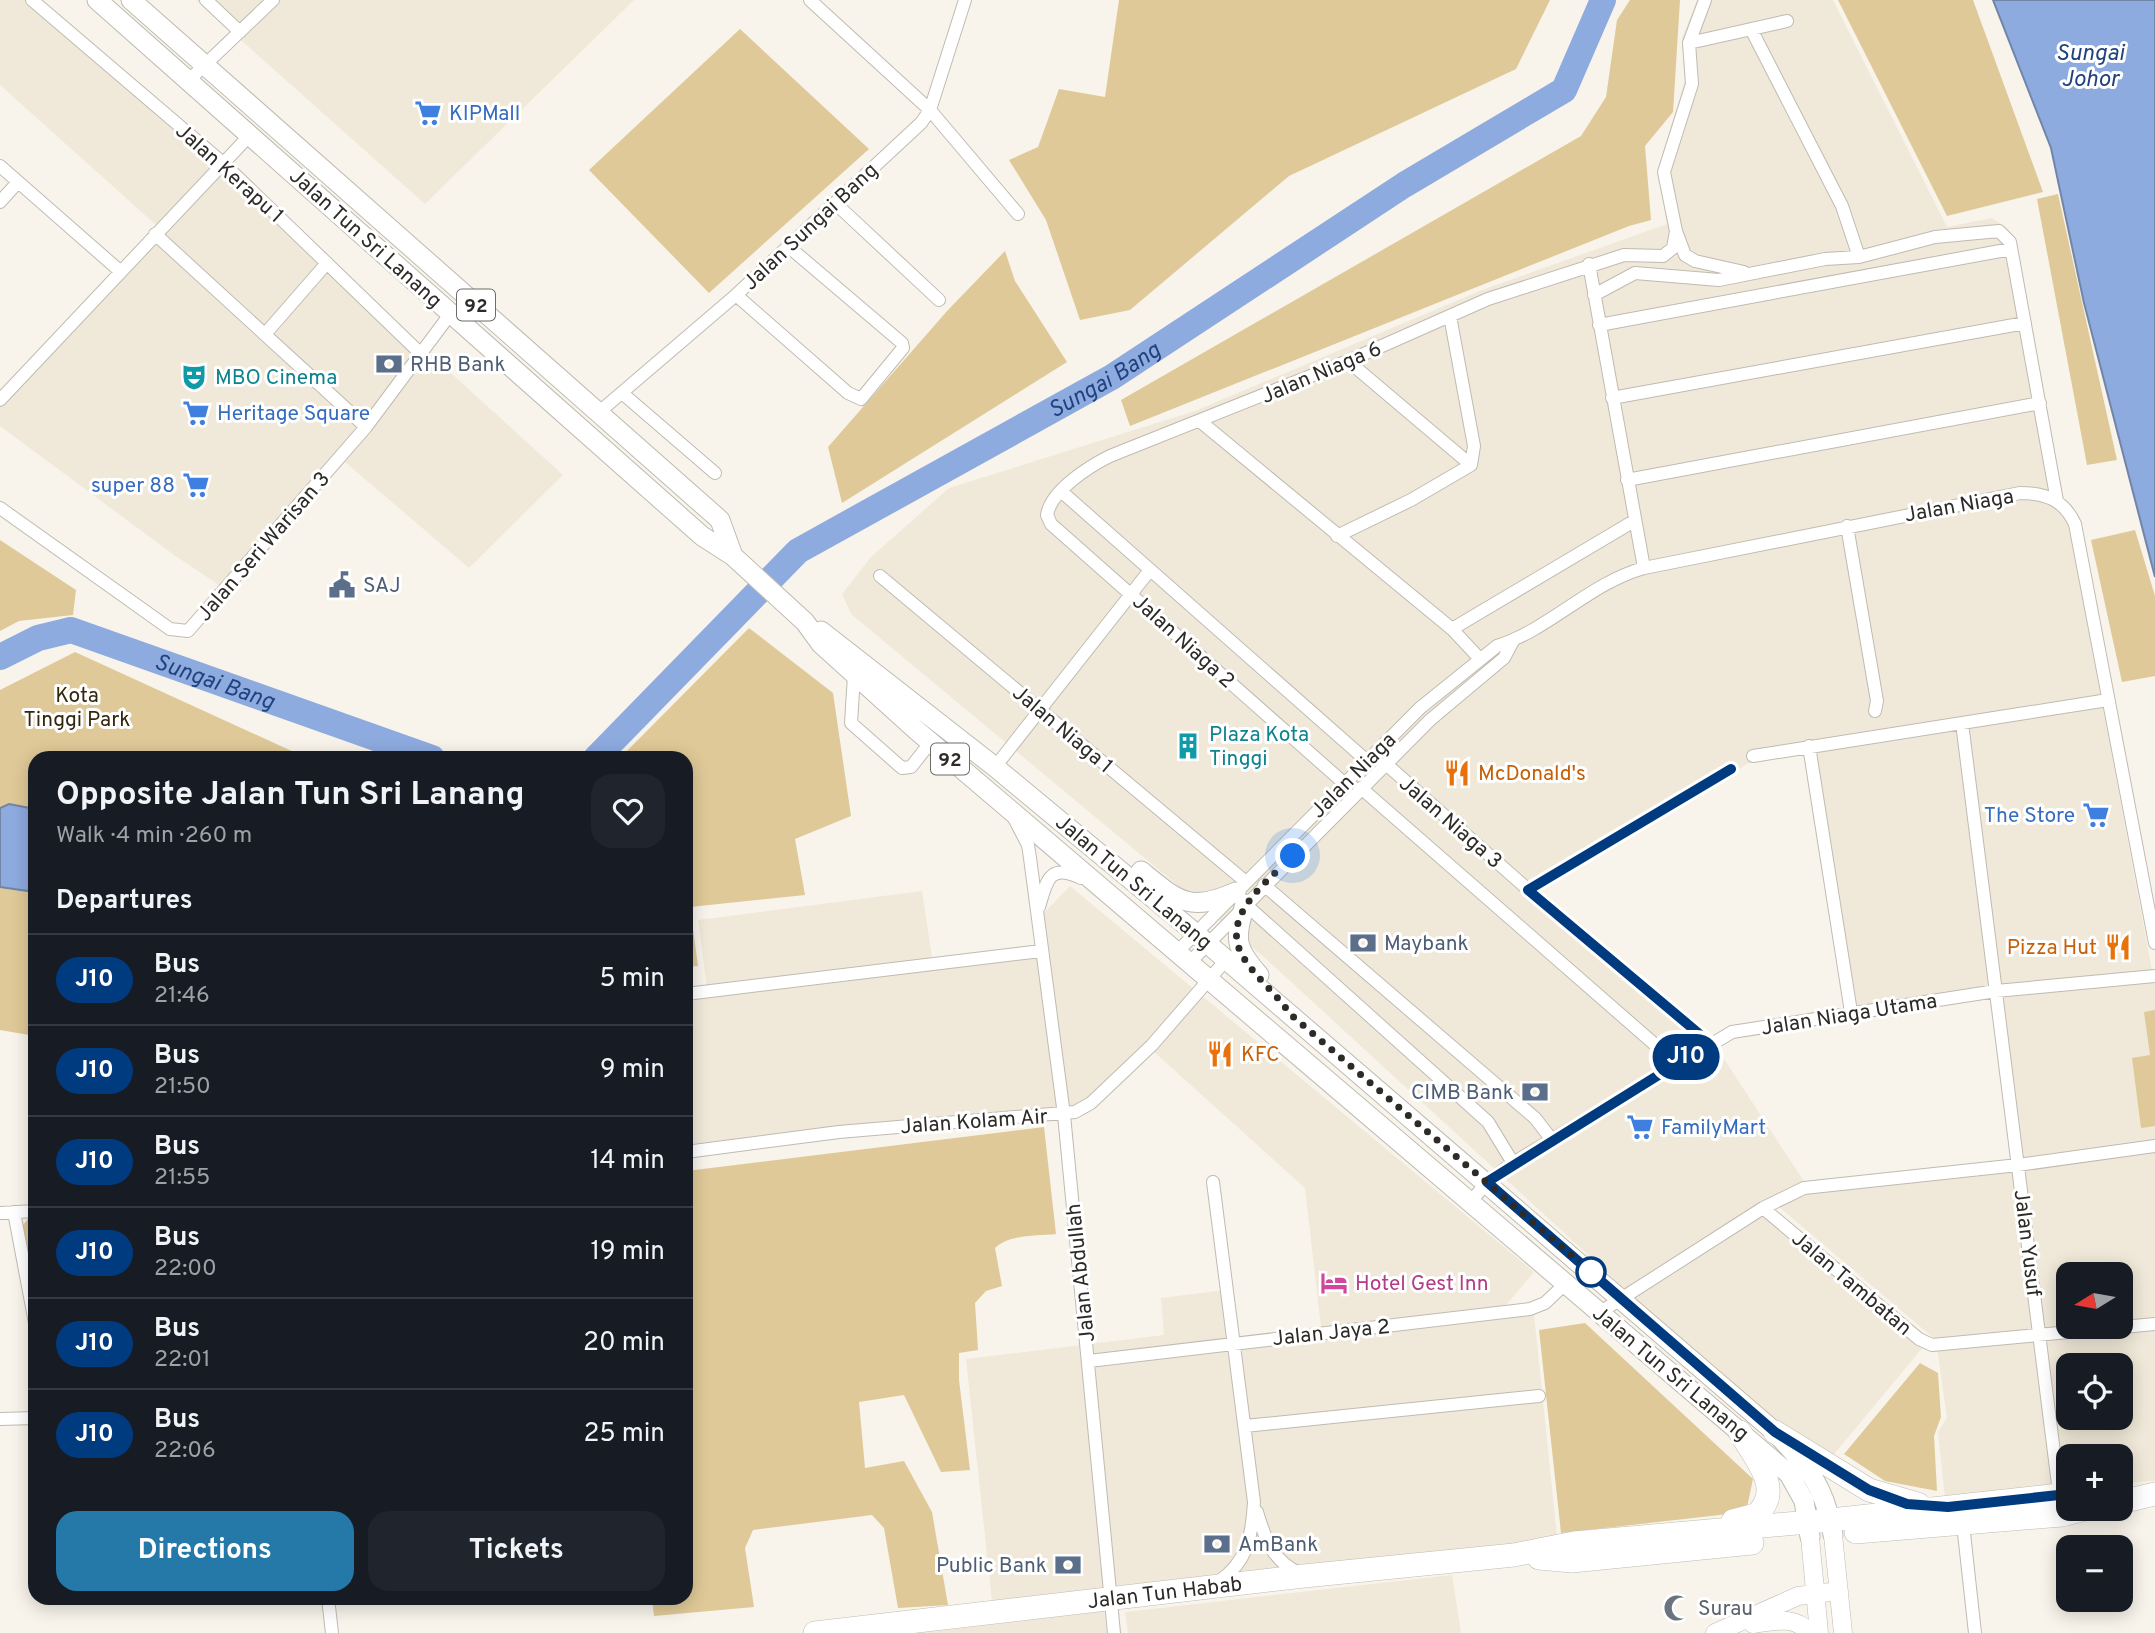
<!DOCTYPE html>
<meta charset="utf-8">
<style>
body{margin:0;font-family:Overpass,sans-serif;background:#20242c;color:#f1f3f6;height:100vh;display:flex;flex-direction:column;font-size:26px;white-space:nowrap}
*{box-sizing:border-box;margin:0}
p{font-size:23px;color:#9ea1a6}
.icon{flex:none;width:38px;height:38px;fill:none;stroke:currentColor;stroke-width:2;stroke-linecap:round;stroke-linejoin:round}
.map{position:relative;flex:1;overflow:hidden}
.sheet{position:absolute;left:28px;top:751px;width:665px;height:854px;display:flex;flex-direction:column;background:#171b24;border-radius:21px;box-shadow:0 4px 18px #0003}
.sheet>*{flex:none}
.badge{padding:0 14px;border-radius:23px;font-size:24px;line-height:46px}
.needle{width:46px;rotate:259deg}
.controls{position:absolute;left:2056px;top:1262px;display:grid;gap:14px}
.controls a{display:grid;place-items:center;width:77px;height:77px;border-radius:14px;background:#171b24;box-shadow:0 4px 18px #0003;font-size:35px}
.you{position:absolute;width:35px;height:35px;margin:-18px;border:5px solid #fff;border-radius:50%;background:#1a73e8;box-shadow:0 0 0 10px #1a73e833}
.map>.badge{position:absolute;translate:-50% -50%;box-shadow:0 0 0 4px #fff}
h2{padding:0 28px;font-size:26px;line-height:63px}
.round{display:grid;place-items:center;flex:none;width:74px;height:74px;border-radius:21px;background:#20242c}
.headline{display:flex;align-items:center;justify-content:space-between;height:119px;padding:0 28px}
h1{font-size:33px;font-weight:700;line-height:52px}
.cta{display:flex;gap:14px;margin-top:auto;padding:14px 28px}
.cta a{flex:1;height:80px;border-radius:21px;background:#2479a9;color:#fff;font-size:28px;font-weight:700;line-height:80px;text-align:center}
.cta a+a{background:#20242c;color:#f1f3f6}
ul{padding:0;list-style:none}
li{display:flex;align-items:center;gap:21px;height:91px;padding:0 28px;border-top:2px solid #363941}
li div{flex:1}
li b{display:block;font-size:26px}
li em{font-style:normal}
li .badge{min-width:77px;font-weight:700;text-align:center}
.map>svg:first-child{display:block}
.built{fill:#f0e9d9;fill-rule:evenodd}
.green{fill:#dfc998}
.water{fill:#8eabdf;stroke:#7185a8;stroke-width:2}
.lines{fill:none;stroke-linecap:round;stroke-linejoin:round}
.river{stroke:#8eabdf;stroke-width:26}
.street-casing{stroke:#bfbbb2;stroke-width:14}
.secondary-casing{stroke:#bfbbb2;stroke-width:19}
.primary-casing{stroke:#bfbbb2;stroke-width:21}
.highway-casing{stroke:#bfbbb2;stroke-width:24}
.street{stroke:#fff;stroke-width:12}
.secondary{stroke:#fff;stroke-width:18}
.primary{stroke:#fff;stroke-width:19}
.highway{stroke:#fff;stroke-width:23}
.line-casing{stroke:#fff;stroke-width:16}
.line{stroke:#003b80;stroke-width:10}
.walk{stroke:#2d2b28;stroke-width:7;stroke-dasharray:0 12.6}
.stop-dot{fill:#fff;stroke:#003b80;stroke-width:3.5}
.labels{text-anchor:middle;stroke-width:6;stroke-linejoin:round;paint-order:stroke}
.shield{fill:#fff;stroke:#6c6b68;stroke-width:2}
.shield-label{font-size:19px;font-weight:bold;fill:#2d2b28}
.shop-label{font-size:21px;fill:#366cbe;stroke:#fff;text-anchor:start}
.street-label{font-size:21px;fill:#2d2b28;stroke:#fff}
.service-label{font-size:21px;fill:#4e5e75;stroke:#fff;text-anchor:start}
.culture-label{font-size:21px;fill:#0d838f;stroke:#fff;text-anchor:start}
.park-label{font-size:21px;fill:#33270c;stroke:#fff}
.food-label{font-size:21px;fill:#c56008;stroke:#fff;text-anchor:start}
.hotel-label{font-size:21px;fill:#b23c85;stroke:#fff;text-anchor:start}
.worship-label{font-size:21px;fill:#5b616d;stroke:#fff;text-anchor:start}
.water-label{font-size:23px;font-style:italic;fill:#214280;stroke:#fff}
</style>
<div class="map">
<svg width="2155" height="1633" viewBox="0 0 2155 1633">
<rect width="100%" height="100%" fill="#f8f4eb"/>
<path class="built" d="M0,0H41L563,475L469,568L345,462L231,593L174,555L0,426V391L156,225L0,85Z
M196,0H634L425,204Z
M1697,0H1833L1947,227L1992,218L2007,228L2015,239L2152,970L1987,986L1845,1008L1804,753L1752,761L1538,889L1709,1036L1805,1183L1765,1202L1929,1340L1830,1459L1789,1433L1635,1298L1265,958L851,614L842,594L871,557L949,488L1195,411L1482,290L1667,224L1658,168L1685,80L1682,38Z
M1070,886L1534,1272L1505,1306L1321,1327L1305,1188L1153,1051L1076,1118L833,1138L686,1157V1000L708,996L698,920L922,891L932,958L1046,945L1042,915Z
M2155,981V1481L2121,1483V1456H2068V1486L1945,1498L1938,1432L1947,1418L1936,1340L1779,1207L1807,1192L2011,1160L1991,997ZM2068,1274H2121V1326H2068ZM2068,1365H2121V1418H2068Z
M1233,1289L1241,1347L1534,1314L1557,1536L1512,1545L1251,1571L992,1602L966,1359L1164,1335L1161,1298Z
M1452,1575L1461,1633H1128L1125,1612Z
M1104,1611L1107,1633H922Z"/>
<path class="green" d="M1119,0H1550L1516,69L1289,176L1130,310L1080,320L1046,220L1009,160L1038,147L1059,89L1105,97Z
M1630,0H1680L1673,112L1645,146L1651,220L1629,226L1130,426L1121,400L1581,136L1606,97L1617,20Z
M1838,0H1973L2043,192L1947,216Z
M740,29L869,149L709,293L589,170Z
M2058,194L2117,460L2087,465L2037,199Z
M1005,251L1015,281L1067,362L842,503L828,447L948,310Z
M2135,530L2155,596V676L2122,682L2091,540Z
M0,540L76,590L73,615L19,621L0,631Z
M749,628L833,693L851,816L795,839L805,895L690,907L698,966L686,967V758H620Z
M75,652L307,758H35V1036L0,1030V690Z
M2155,1010V1126L2141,1128L2132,1058L2150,1055L2144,1012Z
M1044,1127L1056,1234C1037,1236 1009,1234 995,1248L1002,1286L986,1291L975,1303L978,1350L959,1353V1380L970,1470L941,1472L904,1395L859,1402L865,1468L904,1461L932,1512L948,1605L898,1608L884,1528L872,1515L753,1530L745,1548L754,1607L654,1616L652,1598H686V1171Z
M31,1215H35V1284L23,1225Z
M1585,1323L1753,1479L1746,1512L1561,1533L1539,1330Z
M1920,1363L1938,1373L1941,1417L1934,1436L1937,1491L1885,1481L1844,1454Z"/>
<path class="water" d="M1993,0H2155V577L2084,303L2051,148Z
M9,804L35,809V892L0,887V808Z"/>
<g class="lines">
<g class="river">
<path id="s1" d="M0,657L38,638L71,630L432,758"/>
<path id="s2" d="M596,758L798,551L1112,377L1404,185L1564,90L1603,0"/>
</g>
<g class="street-casing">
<path id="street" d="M32,0L223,163L420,353
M206,0L240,32
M810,0L930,110L1018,214
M1705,0L1689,43L1692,84L1664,172L1676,231L1685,255L1695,261L1744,272
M1751,29L1842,206L1859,257
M1689,43L1787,21
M188,81L273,0
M0,166L121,272
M0,202L18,182
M835,203L939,300
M155,234L366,427
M1589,264L1644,568
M736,295L848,393L861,399L903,348L902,343L789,247
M1594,295L1635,273L1719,280L1825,259L1859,257L1935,237L1999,231L2010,242L2057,501
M1599,325L2011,249
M266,333L327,263
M1348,361L1471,465
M622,393L715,473
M1612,398L2025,323
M0,400L250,135
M598,413L736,295L921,123L930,110L965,0
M1201,422L1452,629L1480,659
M1627,480L2040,403
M1062,492L1367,761
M0,508L170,629L188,631L366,427L451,313
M1847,526L1877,701L1875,711
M1337,536L1411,500L1471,465L1474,446L1450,316
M880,576L1246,882
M1452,629L1634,521
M854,675L851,723L902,768L911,767L930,743
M1962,723L2060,1500
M1809,746L1851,1012
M1753,756L2108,700
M1386,764L1550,909L1710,1043
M995,767L1150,570
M1345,784L1051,524L1047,515C1051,490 1090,466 1110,456L1348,361L1488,299L1624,255L1663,256L1673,248L1676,231
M1361,788L1676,1063
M1015,820L1028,845L1030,858L1064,1115L1114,1633
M1264,885L1535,1118L1552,1140
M1245,904L1488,1122L1513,1163
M1039,907C1047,880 1049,863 1081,878
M1176,953L1420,708L1497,646C1550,629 1590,583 1644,568L2020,493C2046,493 2064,500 2075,524L2155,943
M1188,964L1430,720L1504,658L1513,641
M686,994L1041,951
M686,1152L839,1132L1075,1112L1091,1103L1152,1045L1226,960
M1213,1182L1254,1502C1252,1535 1248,1562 1218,1582
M1469,1204L1487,1182L1513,1163L1732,1032L1996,991L2155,976
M1763,1208L1919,1339L1932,1345L2155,1324
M14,1212L35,1323
M0,1213L35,1211
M1599,1313L1763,1208L1804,1188L2018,1165L2155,1146
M1089,1361L1530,1309L1545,1303L1564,1285
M0,1419L35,1418
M1245,1426L1539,1396
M1257,1512C1265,1539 1273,1562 1301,1574
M1963,1524L1975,1633
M328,1598L332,1633"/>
</g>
<g class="secondary-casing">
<path id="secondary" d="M1833,1535L1843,1633
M1810,1537L1819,1633
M1753,1624C1774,1621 1795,1615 1810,1633
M1715,1633L1798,1596L1839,1591"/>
</g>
<g class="primary-casing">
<path id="primary" d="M97,0L702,536L733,556L805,622L821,644L915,729L1789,1474L1804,1501L1810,1537
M131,0L720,520L733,556
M821,631L995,767L1194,932L1775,1432C1808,1467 1825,1486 1833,1535
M1141,871C1178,901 1189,913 1236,892
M1245,904C1235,939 1234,947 1259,975"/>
</g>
<g class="highway-casing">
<g id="highway">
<path d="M1775,1432L1869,1490L1918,1504"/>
<path d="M2121,1502L2155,1494"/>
<path d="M1733,1521L1756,1515C1786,1489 1753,1457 1740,1432"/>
<path d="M1856,1532L2062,1515L2089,1508"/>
<path d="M1539,1558L1572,1561L1752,1543"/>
<path id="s3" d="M815,1633L1304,1576L1514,1555L1574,1543L1831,1520L2068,1494"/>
</g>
</g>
<use href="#street" class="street"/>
<use href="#secondary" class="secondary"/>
<use href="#primary" class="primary"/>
<use href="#highway" class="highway"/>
</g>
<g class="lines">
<g class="line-casing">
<path id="line" d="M1731,769L1528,890L1710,1043L1487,1182L1775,1432L1869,1490L1907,1504L1948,1507L2068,1494"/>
</g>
<use href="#line" class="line"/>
<path class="walk" d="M1293,856C1269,880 1220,915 1242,955C1254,976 1276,993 1290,1014L1591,1272"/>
</g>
<defs>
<g id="supermarket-bare" transform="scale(2.1)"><path d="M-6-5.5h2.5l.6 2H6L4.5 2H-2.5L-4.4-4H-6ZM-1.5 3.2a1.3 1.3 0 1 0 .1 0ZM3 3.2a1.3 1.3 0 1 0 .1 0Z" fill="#3f7fe0" stroke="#fff" stroke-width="2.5" paint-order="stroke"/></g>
<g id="bank-bare" transform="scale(2.1)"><path d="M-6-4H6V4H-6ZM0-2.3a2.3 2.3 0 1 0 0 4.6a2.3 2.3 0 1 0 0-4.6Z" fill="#5c6f8a" stroke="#fff" stroke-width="2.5" paint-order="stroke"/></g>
<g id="theatre-bare" transform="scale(2.1)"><path d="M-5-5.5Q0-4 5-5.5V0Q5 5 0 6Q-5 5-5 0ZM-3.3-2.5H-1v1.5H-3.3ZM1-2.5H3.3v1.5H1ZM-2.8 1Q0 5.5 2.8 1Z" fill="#0f9aa8" stroke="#fff" stroke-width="2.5" paint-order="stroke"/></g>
<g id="civic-bare" transform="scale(2.1)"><path d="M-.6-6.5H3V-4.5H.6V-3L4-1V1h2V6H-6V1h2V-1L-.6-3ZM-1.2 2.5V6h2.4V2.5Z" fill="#5c6f8a" stroke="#fff" stroke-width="2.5" paint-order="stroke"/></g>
<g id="building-bare" transform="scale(2.1)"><path d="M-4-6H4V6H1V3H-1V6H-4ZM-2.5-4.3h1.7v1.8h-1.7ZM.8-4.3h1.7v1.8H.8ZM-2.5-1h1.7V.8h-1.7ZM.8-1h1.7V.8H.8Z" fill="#0f9aa8" stroke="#fff" stroke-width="2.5" paint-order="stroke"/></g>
<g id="restaurant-bare" transform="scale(2.1)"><path d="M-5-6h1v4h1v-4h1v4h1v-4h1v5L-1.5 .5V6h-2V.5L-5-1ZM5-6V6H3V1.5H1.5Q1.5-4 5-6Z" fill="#e8710a" stroke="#fff" stroke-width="2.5" paint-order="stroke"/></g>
<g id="hotel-bare" transform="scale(2.1)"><path d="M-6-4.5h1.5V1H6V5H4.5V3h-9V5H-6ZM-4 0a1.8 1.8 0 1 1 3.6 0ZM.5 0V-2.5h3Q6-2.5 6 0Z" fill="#d1479c" stroke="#fff" stroke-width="2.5" paint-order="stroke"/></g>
<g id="mosque-bare" transform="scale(2.1)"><path d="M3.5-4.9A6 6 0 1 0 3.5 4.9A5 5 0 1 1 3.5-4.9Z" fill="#6b7280" stroke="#fff" stroke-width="2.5" paint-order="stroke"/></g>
</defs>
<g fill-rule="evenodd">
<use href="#supermarket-bare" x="428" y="113"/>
<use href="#bank-bare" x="389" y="364"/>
<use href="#theatre-bare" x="194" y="377"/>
<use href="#supermarket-bare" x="196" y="413"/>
<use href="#supermarket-bare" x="196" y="485"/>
<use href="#civic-bare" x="342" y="585"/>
<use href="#building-bare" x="1188" y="746"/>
<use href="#restaurant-bare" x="1457" y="773"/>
<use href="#supermarket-bare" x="2096" y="815"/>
<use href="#bank-bare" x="1363" y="943"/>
<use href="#restaurant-bare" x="2118" y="947"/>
<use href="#restaurant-bare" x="1220" y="1054"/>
<use href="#bank-bare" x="1535" y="1092"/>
<use href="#supermarket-bare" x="1640" y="1127"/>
<use href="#hotel-bare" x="1334" y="1283"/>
<use href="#bank-bare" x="1217" y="1544"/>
<use href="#bank-bare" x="1068" y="1565"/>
<use href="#mosque-bare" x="1677" y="1608"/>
</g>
<circle class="stop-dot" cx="1591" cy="1272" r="14"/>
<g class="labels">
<g class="shield">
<rect x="457" y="289.5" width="38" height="31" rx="5"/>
<rect x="931" y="743.5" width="38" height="31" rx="5"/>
</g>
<g class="shield-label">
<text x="476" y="312">92</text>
<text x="950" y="766">92</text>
</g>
<g class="shop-label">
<text x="449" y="120">KIPMall</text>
<text x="217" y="420">Heritage Square</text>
<text x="175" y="492" text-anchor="end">super 88</text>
<text x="2075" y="822" text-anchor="end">The Store</text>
<text x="1661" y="1134">FamilyMart</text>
</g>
<g class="street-label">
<text transform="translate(230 173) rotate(42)" y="7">Jalan Kerapu 1</text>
<text transform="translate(810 226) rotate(-43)" y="7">Jalan Sungai Bang</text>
<text transform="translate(366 238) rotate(42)" y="7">Jalan Tun Sri Lanang</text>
<text transform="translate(1321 372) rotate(-23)" y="7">Jalan Niaga 6</text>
<text transform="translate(1959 505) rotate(-10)" y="7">Jalan Niaga</text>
<text transform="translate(263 546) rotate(-49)" y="7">Jalan Seri Warisan 3</text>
<text transform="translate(1184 641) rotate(42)" y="7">Jalan Niaga 2</text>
<text transform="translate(1063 729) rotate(40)" y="7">Jalan Niaga 1</text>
<text transform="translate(1353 775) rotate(-45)" y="7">Jalan Niaga</text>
<text transform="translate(1451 822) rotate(41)" y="7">Jalan Niaga 3</text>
<text transform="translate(1134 882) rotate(40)" y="7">Jalan Tun Sri Lanang</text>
<text transform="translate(1849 1014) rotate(-9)" y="7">Jalan Niaga Utama</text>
<text transform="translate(974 1121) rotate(-4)" y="7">Jalan Kolam Air</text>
<text transform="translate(2028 1243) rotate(83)" y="7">Jalan Yusuf</text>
<text transform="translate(1080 1273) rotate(-96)" y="7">Jalan Abdullah</text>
<text transform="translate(1852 1283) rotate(40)" y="7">Jalan Tambatan</text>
<text transform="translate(1331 1332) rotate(-6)" y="7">Jalan Jaya 2</text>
<text transform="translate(1671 1373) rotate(40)" y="7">Jalan Tun Sri Lanang</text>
<text dy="7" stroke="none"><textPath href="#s3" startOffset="352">Jalan Tun Habab</textPath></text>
</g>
<g class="service-label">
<text x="410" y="371">RHB Bank</text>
<text x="363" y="592">SAJ</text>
<text x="1384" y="950">Maybank</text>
<text x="1514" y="1099" text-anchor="end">CIMB Bank</text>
<text x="1238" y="1551">AmBank</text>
<text x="1047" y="1572" text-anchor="end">Public Bank</text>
</g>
<g class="culture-label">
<text x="215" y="384">MBO Cinema</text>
<text x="1209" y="741">Plaza Kota<tspan x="1209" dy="24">Tinggi</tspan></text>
</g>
<g class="park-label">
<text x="77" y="702">Kota<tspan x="77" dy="24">Tinggi Park</tspan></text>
</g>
<g class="food-label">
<text x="1478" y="780">McDonald's</text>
<text x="2097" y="954" text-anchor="end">Pizza Hut</text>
<text x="1241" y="1061">KFC</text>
</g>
<g class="hotel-label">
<text x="1355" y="1290">Hotel Gest Inn</text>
</g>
<g class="worship-label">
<text x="1698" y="1615">Surau</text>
</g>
<g class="water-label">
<text x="2090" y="60">Sungai<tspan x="2090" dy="26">Johor</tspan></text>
<text dy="8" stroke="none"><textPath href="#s2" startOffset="640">Sungai Bang</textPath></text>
<text dy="8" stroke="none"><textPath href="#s1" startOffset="229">Sungai Bang</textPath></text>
</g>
</g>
</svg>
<div class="controls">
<a><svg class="needle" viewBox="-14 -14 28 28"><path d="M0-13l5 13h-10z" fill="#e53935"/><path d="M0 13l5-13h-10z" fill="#9ea1a6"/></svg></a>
<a><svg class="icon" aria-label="locate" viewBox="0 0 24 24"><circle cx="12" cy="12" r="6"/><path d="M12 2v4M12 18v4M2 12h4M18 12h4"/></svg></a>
<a>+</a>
<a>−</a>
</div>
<div class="you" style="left:1293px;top:856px"></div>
<b class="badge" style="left:1686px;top:1057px;background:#003b80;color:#fff">J10</b>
<section class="sheet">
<div class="headline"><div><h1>Opposite Jalan Tun Sri Lanang</h1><p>Walk · 4 min · 260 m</p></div><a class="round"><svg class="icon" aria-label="heart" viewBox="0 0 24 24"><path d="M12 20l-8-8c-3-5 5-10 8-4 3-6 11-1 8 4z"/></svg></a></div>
<h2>Departures</h2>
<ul>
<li><span class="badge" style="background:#003b80;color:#fff">J10</span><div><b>Bus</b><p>21:46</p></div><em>5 min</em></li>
<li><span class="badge" style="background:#003b80;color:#fff">J10</span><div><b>Bus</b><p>21:50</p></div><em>9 min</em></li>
<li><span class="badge" style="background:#003b80;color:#fff">J10</span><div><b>Bus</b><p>21:55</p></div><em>14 min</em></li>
<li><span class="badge" style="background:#003b80;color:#fff">J10</span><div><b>Bus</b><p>22:00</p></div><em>19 min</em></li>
<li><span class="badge" style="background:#003b80;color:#fff">J10</span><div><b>Bus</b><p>22:01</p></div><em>20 min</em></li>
<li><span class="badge" style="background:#003b80;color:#fff">J10</span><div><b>Bus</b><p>22:06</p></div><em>25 min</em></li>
</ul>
<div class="cta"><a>Directions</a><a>Tickets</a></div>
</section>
</div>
